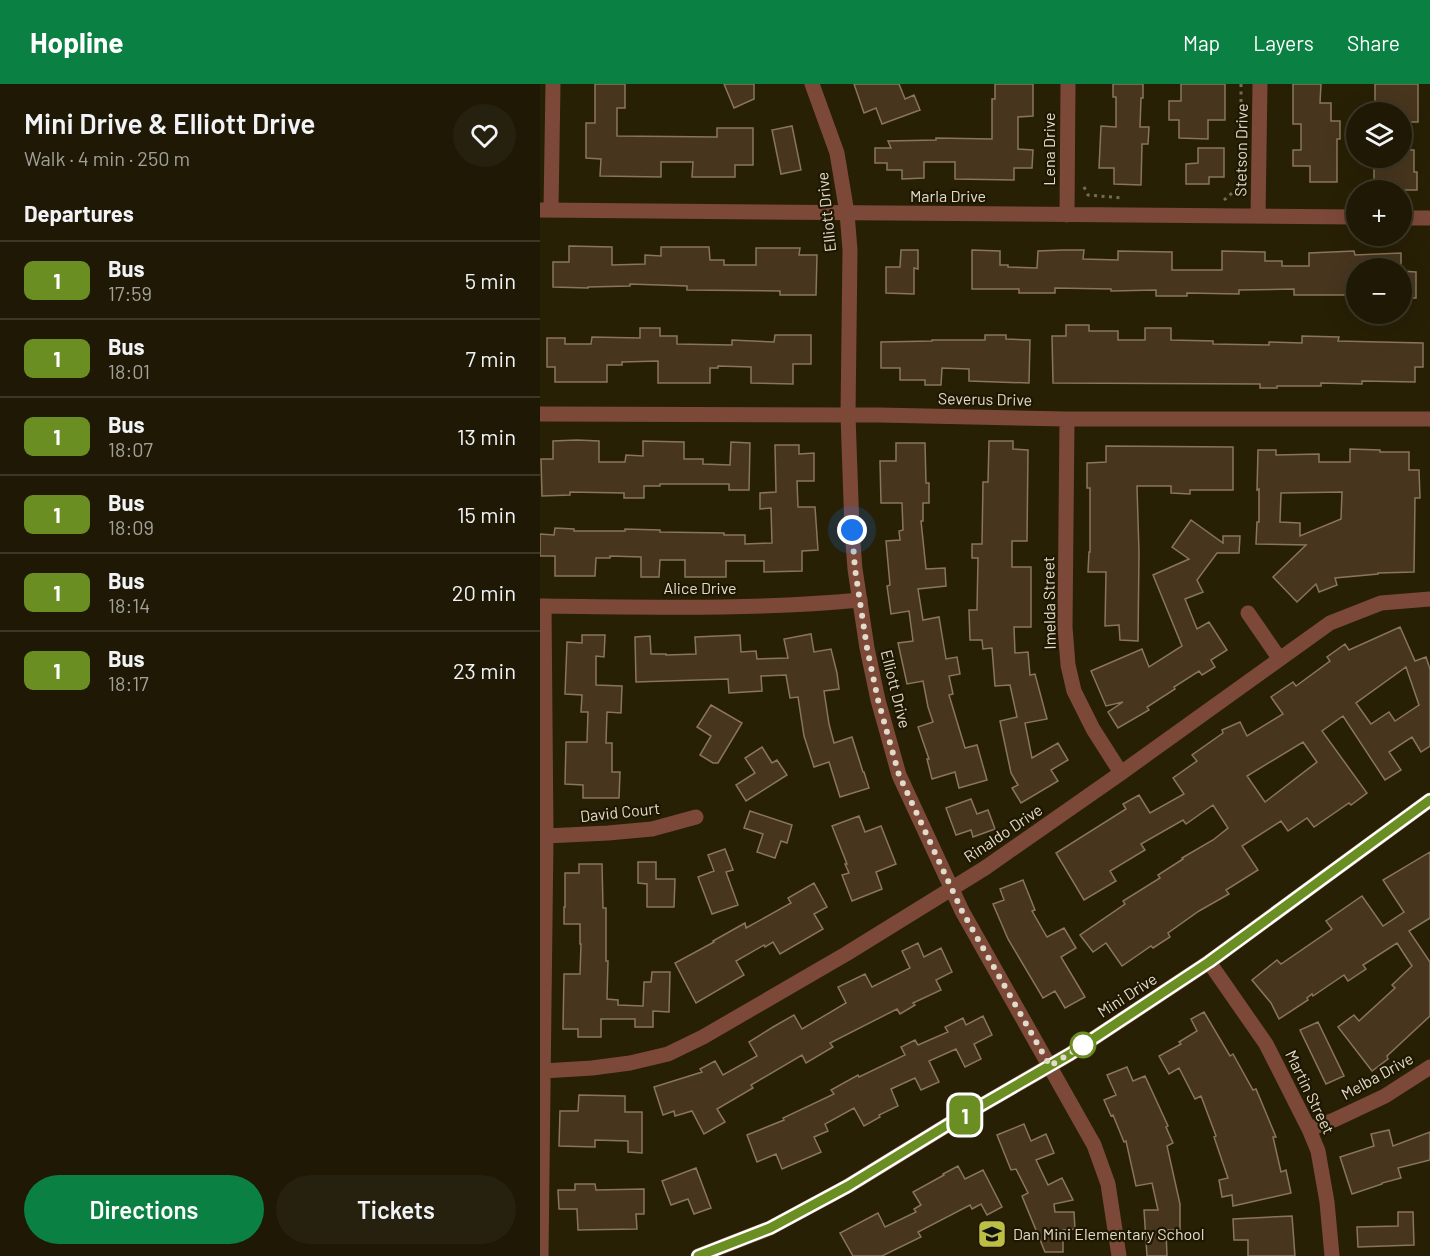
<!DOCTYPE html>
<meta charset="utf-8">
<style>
body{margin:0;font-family:Barlow,sans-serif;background:#26210e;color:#f1f3f6;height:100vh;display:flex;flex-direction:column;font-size:22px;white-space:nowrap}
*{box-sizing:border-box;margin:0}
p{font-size:20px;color:#a1a09a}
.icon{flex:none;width:33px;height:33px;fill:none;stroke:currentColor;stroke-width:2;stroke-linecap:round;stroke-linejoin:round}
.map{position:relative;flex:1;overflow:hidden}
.sheet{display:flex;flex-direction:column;background:#1e1804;width:540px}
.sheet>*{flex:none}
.badge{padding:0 12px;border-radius:9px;font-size:21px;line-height:39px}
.buttons{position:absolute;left:806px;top:18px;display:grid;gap:12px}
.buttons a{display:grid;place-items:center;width:66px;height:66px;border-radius:50%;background:#1e1804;box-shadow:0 6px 24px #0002,0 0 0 2px #3c3726;font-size:30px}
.you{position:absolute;width:30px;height:30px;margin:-15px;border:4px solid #fff;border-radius:50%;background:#1a73e8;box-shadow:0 0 0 9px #1a73e833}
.map>.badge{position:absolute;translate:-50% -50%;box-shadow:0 0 0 3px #fff}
h2{padding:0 24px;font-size:22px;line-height:54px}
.round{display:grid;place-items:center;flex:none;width:63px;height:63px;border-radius:32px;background:#26210e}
.headline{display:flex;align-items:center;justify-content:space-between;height:102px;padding:0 24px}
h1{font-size:28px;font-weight:600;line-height:45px}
.cta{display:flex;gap:12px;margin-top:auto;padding:12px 24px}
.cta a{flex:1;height:69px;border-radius:36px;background:#0b8043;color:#fff;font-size:24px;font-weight:600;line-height:69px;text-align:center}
.cta a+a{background:#26210e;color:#f1f3f6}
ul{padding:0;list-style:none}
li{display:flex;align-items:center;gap:18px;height:78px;padding:0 24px;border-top:2px solid #3c3726}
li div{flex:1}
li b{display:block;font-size:22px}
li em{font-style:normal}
li .badge{min-width:66px;font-weight:700;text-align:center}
header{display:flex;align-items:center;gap:36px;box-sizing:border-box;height:84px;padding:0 30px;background:#0b8043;color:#fff}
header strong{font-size:28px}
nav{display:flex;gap:33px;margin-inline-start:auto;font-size:21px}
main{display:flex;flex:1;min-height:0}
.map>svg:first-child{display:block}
.building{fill:#47351e;stroke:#89755c;stroke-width:1.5;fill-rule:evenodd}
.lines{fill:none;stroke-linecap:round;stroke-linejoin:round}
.path{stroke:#736c55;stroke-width:3;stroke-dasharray:3 4.5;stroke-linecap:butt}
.minor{stroke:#7c4939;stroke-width:15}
.tertiary{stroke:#7c4939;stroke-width:15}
.line-casing{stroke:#fff;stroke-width:14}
.line{stroke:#6b8e23;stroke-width:9}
.walk{stroke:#e0dbcb;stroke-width:6;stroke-dasharray:0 10.8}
.stop-dot{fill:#fff;stroke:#6b8e23;stroke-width:3}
.labels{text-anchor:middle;stroke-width:4.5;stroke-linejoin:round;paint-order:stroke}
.street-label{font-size:16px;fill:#e0dbcb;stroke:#1f1700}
.poi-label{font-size:16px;fill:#e0dbcb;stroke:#1f1700;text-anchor:start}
</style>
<header>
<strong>Hopline</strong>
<nav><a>Map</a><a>Layers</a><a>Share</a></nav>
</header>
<main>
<section class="sheet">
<div class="headline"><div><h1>Mini Drive &amp; Elliott Drive</h1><p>Walk · 4 min · 250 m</p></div><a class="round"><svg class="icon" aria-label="heart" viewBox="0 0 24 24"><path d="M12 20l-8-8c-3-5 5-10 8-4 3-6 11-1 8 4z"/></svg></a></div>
<h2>Departures</h2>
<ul>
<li><span class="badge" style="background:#6b8e23;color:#fff">1</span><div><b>Bus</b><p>17:59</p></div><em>5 min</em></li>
<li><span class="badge" style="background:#6b8e23;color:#fff">1</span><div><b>Bus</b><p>18:01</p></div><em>7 min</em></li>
<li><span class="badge" style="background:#6b8e23;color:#fff">1</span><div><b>Bus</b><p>18:07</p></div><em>13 min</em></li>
<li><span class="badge" style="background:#6b8e23;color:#fff">1</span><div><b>Bus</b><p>18:09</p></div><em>15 min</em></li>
<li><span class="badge" style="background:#6b8e23;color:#fff">1</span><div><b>Bus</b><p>18:14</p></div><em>20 min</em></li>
<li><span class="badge" style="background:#6b8e23;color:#fff">1</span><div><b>Bus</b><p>18:17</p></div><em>23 min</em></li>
</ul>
<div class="cta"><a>Directions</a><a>Tickets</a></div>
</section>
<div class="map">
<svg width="890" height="1172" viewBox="0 0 890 1172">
<rect width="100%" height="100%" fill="#282005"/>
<path class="building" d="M55,0H85V24H77V52L177,53V44H213V81H195V93H152L153,78H121V93L60,92L61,75L46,74V39H55Z
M184,0H214V15L194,24Z
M314,0H359L365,15L374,11L380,26L342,40L336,24L324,29Z
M455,0H493V32L478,33V65L493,66L492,84H474V96L415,95V78H384V94L362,95V86H347V79H335V64H351L348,57L396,56V54L452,55V15H455Z
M573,0H603V14H601L600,43H609L608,60H602L601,101L574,100V84H559L561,42L576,43V13H573Z
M641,0H685V36H668V55L639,54V36H629V17H641Z
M753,0H781L780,19H791V37H800V55H797V98H770V82H753V66H761V40H753Z
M835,0H878V38H861V28H835Z
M252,42L261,86L241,90L232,46Z
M658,64H684V93H669V100H646V80L658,79Z
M861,66H874V88H877V106H834V74H861Z
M29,162L72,163V181L105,180V171L121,172V163H169L170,176H184V181H216V164H260L259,171H277L276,211H240V207L147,206V202L90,200V202L48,203V204L13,203V178H29Z
M361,166H378V185L374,184V210L346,209V183H360Z
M432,166L460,167V181H468V183L497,184L498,167L523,166H544L543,175L578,176V167L632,168V186H682V167L725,168V177H742V182H769V169L814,167L815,171L861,169V184H816V211H754V205L699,206V210L647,209V212H616V206L571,207V205L515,204V209H479V205H432Z
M861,187L876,188V214H861Z
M526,241H549V247H578V256H605V244H631V256L673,257V260L729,261V258L762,259V252L799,253L798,257L883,259V283H875V298L822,297V300L781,299V302H737V304H720V300L513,299L512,252H526Z
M100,244H120V252H137V260L192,261V256L234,258L235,251H271V280H253V300L211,299V283L178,282V284H170V299H118V277L82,278V281H67V298H15V283H7V254H25V260H51L52,253L100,254Z
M445,251H466V255L490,256L489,299L429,297V285L402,284L401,301H385V296H360V284H341V258L392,257V256H445Z
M37,356L59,357V378H85L86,371L103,372V357L144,358V375H163V380L190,381L191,358L210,359L209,406H189V400H120V402H104V414H84V409L30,408V411L2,412L1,375H13V357Z
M449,357H473V365L488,366L487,457H472V483H491V543H474L475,569L488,568L490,591L495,590L507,635L485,639L492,674L518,659L528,676L511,686L518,697L481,719L472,704L478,701L471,689L460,637L477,633L470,601L455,602L452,564L443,565L442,556H430L429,526H437L438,474H432V460H442L443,398H448Z
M356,359H385L386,399H389V419H383V437H381L386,485L405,484L406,502L378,505L383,536L399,533L406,575L417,573L420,590L409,592L413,610L409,611L425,664L437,661L447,696L419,704L415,688L392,695L387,675H389L378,643L393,638L388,623L383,597L367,600L358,559L373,557L369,527L351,530L347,502L350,501L346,457L360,456L359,447L363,446L362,419H341L340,377H356Z
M235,361H259V370L274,369V397H257L258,423H275L278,466L262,467V487L224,488V477H186V493H145V476H120L119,493H101V473L70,472V474H56L55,492H15V472H0V450L14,451L15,444L34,445V447H85V445L120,446V448L184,449V451H205V460L232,459L231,424L220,425V409L236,408Z
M566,362L693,363V406H650V410L631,409V402H597L599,469L598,557L580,556L579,541L565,542L566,488H548L549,468H550V404H547V379L566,378Z
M810,365L840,366V368H869V386H879L880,414H875L874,488L838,489V490L795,494L797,501L779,508L776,500L757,518L733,493L766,461L716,460L717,438H719V405L717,406L718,366H736V371L779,370V378H810ZM802,408L801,435L760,452V439L740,438L741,409Z
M651,436L683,459V452H700L699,469H677L657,496L663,508L645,515L657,545L669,538L687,566L671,576L675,583L662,591L659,587L634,603L635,605L607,623L609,626L578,644L568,628L583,618L566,622L551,587L602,565L609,583L642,562L613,491L649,475L632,463Z
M860,543L875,577L886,573L890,585V662L881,668L872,653L849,668L861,686L845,696L803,632L782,647L827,709L811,721L809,719L774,743L767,734L748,747L741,737L702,762L718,786L686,806L689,810L659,827L628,849L630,853L613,864L611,862L582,882L566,859L553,868L540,851L585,820L583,817L620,794L618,791L643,775L642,774L673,756L688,744L673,721L646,740L643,736L601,760L605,766L570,787L576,797L544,816L516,769L586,725L583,720L599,711L610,729L644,710L633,694L657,677L652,671L683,649L682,646L700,638L707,652L743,630L731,613L753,598L756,602L790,577L787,573L805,560L809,566ZM866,583L879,621L855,637L849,628L831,640L816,619ZM763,658L777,678L725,718L707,692Z
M271,550L274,568L291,565L297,589L299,605L284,607L289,640L294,659L312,653L323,688H324L329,704L300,713L289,678L274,683L264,652L258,613L250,614L246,591L221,592L222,607L189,609L188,595L96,598L95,553L110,552L111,570H126V571L156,570L155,553L200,551L201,568L216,567L217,575L248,574L244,555Z
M42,551H65L64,573L56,572V601L82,602L81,629L67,628L66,659H72V688H80L79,714H43V701L25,700L26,658H47L48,628H41L42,611L25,610L27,558L42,559Z
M171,621L202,639L178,679H173L160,671L171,652L157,643Z
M222,663L232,679L237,676L247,691L206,717L196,701L215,689L205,674Z
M431,715L437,730L448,726L455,745L433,753L431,746L416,751L406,724Z
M210,727L252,741L247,759L241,757L235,774L217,768L223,750L204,744Z
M319,732L325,748L341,742L356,780L336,788L342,805L312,817L302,791L309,789L305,780H307L292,742Z
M185,765L193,786L186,788L198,821L172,830L158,793L174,787L168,771Z
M890,768V834L869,847L890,878V932L847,972L848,975L832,987L798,943L814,931L819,937L855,904L852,901L872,882L857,859L823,881L826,885L808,897L804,891L773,912L772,910L767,914L768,916L739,935L731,919L712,896L737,876L741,880L792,845L786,837L822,812L843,842L864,828L843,796Z
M98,778H116V795H135L134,823H107V800L98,799Z
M39,780H62L63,824H66V877H68L67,915L78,916V921L103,922L104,898H111L112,888H130L129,928L113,927V943H95V935H61V953H38V945H23L24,890H40L41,860H40V840H24V823H25V789H39Z
M483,796L495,826L492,827L507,853L524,844L536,864L521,873L545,913L525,924L515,907L503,914L468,855L453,820L464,816L460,805Z
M274,799L287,823L274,830L283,845L240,870L233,858L225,863L224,861L196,877L204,891L156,919L135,879L174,858L173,857L205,839L206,844L251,819L248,814Z
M378,859L384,873L401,864L412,888L396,896L401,906L373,919L375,921L360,930L357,925L290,959L293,963L266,979L262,971L211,1001L213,1004L177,1025L185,1038L164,1050L152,1027L135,1032L134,1027L123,1031L114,1003L162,988L160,985L175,977L183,991L217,972L209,958L233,943L254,931L262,945L306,919L298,903L325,890L332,903L370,884L362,867Z
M664,928L690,972L693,970L713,1006L716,1005L736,1053H733L741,1088L746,1086L751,1109L693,1122L692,1111L682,1113L679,1096L688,1094L674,1053L676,1052L661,1012L655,1015L639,984L629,990L619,972L641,960L639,958L657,947L651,935Z
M443,932L452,951L434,960L441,975L425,983L416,965L389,977L399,998L381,1006L375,994L351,1005L358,1022L339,1031L340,1033L324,1042L314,1024L285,1040L288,1047L274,1053L281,1068L242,1085L236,1070L217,1078L207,1051L244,1036L243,1034L294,1010L291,1006L318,991L319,993L365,971L361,963L375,956L378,961L408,948L405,943L423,934L426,941Z
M778,938L804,992L786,1000L760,946Z
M587,983L593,997L605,992L628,1042L626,1043L633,1059L627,1062L640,1120V1146H626L627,1172H607L604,1126H618L612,1099L596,1102L586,1057L584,1058L573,1031L571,1032L564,1016L576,1011L567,991Z
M39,1011L85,1012V1028H102V1069L88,1068V1057L55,1056V1063L19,1062L20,1027H38Z
M484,1040L491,1057L506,1050L514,1069L496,1076L508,1101L522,1094L533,1116L514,1120L515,1128H534L535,1145L523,1146V1168H505L482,1112L488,1109L476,1085L471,1086L457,1051Z
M849,1046L853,1062L890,1048V1076L858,1084L861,1094L842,1099V1100L812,1110L800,1073L834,1062L831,1050Z
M418,1082L425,1095L443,1086L462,1123L447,1131L441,1120L432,1125L430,1121L378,1148L381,1153L342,1172H313L300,1149L338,1129L345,1143L376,1128L374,1125L381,1121L373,1108L404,1091L403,1090Z
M156,1084L171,1124L154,1130L148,1115L131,1121L122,1097Z
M35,1100H55L56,1106L104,1105V1130H96L97,1145L38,1146L37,1125H19L18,1106H35Z
M858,1128H873L874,1161L818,1163L817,1143L858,1142Z
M752,1132L755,1172H708V1156H694L693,1135Z"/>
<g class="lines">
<path class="path" d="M701,0V86
M544,103L548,111L583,114
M684,116L701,101"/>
<path class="minor" d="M0,126L816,133
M11,126L13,0
M527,131L528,0
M718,132L720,0
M861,134H890
M308,331H339L527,335H890
M527,335L525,543L528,581L534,607L553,645L581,689
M0,522C107,523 214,526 320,516
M708,529L739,574
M6,752L68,749L112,745L156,733
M669,878L726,960L769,1045L778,1067L787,1118L792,1172
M3,987L52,984L90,979L128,970L163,953L306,870L445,784L581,689L790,539L841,519L890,515
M769,1045L794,1036L845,1012L890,983
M1,1172L6,752L4,522"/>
<path class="tertiary" d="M272,0L297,69L307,129L310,166L308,331L312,446L315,485L327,564L338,616L359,691L422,827L554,1061L568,1100L579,1172
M0,330L308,331
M158,1172L230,1144L308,1102L409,1040L530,970L669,878L890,716"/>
</g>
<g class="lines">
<g class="line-casing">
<path id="line" d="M158,1172L230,1144L308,1102L409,1040L530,970L669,878L890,716"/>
</g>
<use href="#line" class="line"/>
<path class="walk" d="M312,446L315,485L327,564L338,616L359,691L422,827L510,982L545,960L543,961"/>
</g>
<defs>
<g id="school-square" transform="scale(1.5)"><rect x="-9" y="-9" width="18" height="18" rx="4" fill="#bcbf43" stroke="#1f1700"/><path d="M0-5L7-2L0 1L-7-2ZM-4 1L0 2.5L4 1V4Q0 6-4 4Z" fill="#111"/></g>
</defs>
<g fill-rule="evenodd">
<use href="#school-square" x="452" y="1150"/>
</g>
<circle class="stop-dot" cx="543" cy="961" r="12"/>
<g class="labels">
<g class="street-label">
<text transform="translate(509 65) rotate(-90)" y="6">Lena Drive</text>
<text transform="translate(701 66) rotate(-89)" y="6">Stetson Drive</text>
<text x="408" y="118">Marla Drive</text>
<text transform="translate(286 128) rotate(-96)" y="6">Elliott Drive</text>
<text transform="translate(445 315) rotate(1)" y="6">Severus Drive</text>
<text x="160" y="510">Alice Drive</text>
<text transform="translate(509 519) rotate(-91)" y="6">Imelda Street</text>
<text transform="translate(356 605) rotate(76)" y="6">Elliott Drive</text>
<text transform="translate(80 728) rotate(-6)" y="6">David Court</text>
<text transform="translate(463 749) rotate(-34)" y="6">Rinaldo Drive</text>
<text transform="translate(587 911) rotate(-33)" y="6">Mini Drive</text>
<text transform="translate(837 992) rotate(-29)" y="6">Melba Drive</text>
<text transform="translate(770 1008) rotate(64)" y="6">Martin Street</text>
</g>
<g class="poi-label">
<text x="473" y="1156">Dan Mini Elementary School</text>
</g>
</g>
</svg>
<div class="buttons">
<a><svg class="icon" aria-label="layers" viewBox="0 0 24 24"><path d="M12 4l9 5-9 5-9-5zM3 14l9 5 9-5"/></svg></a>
<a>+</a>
<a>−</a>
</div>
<div class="you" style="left:312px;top:446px"></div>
<b class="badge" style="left:425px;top:1031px;background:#6b8e23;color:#fff">1</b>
</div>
</main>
